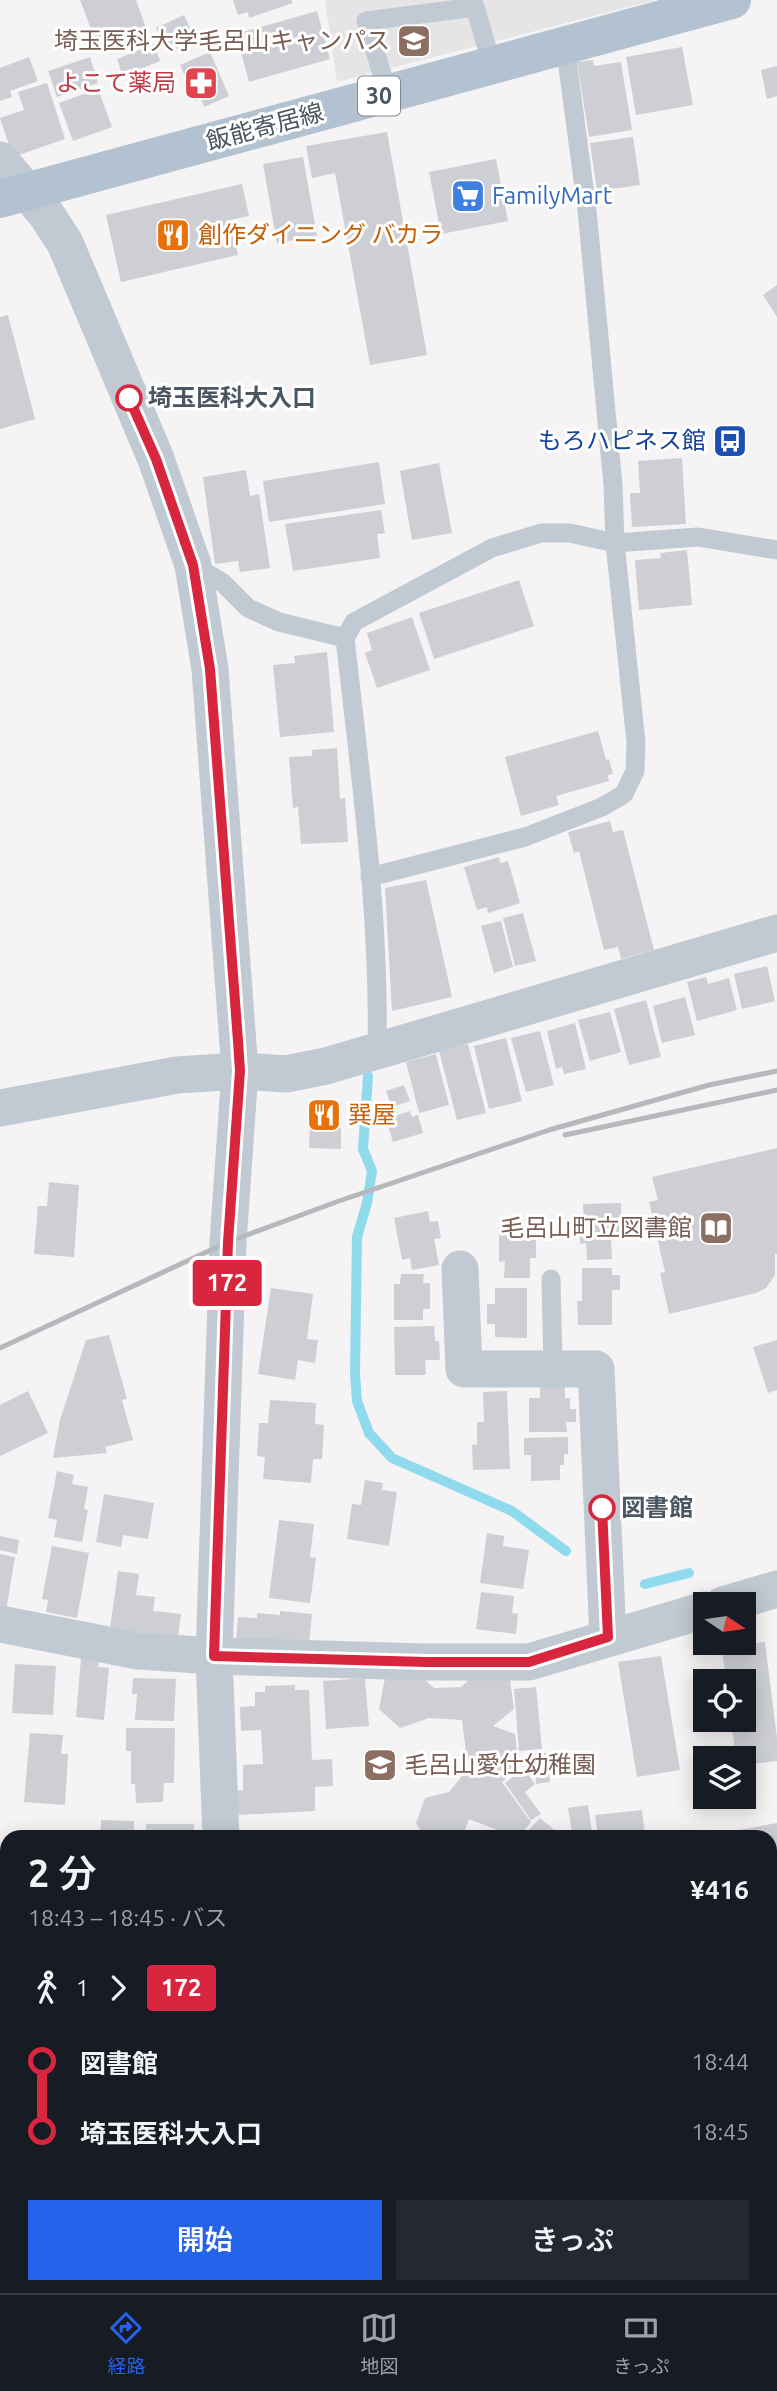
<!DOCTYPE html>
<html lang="ja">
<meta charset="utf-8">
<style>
body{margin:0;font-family:Ubuntu,"Noto Sans JP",sans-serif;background:#242831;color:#f1f3f6;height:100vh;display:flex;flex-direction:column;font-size:26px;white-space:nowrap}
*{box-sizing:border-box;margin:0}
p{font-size:23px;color:#9ea1a6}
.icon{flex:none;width:38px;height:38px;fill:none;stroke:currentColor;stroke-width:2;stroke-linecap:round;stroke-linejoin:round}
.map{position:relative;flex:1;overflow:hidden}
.side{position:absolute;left:0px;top:1830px;width:777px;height:464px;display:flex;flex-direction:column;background:#171b24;border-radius:21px 21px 0 0;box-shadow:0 4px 18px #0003}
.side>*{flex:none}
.badge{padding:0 14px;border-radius:5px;font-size:24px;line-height:46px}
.needle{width:46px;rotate:103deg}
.buttons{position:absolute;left:693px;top:1592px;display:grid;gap:14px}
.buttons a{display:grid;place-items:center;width:63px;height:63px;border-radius:0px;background:#171b24;box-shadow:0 4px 18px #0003;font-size:35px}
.map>.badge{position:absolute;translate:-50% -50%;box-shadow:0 0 0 4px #fff}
.legs{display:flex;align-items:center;gap:10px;height:77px;padding:0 28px;font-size:23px}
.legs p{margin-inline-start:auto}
.headline{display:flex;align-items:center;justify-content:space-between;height:119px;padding:0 28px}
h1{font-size:38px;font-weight:600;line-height:52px}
.button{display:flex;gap:14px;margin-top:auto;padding:14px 28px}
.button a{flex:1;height:80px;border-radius:0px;background:#2563eb;color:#fff;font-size:28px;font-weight:600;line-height:80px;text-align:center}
.button a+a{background:#242831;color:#f1f3f6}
ul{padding:0 28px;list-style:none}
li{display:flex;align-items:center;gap:24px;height:70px;font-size:26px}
li i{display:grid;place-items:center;width:10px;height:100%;margin:0 9px;background:currentColor}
li i::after{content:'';width:18px;height:18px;margin:-9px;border:5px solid;border-radius:50%;background:#171b24}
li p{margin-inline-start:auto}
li:first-child i{background:linear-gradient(#0000 50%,currentColor 0)}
li:last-child i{background:linear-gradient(currentColor 50%,#0000 0)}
.tabs{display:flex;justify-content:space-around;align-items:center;height:98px;border-top:2px solid #363941;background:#171b24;font-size:19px;color:#9ea1a6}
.tabs a{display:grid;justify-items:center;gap:4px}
.tabs .selected{color:#2563eb}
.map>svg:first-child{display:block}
.education{fill:#e6e4e5}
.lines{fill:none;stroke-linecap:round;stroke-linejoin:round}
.stream{stroke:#90daee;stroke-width:10}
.building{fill:#cdcfd5}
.service{stroke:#c1cad2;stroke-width:19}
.minor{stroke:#c1cad2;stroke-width:37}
.primary{stroke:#b3c2d1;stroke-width:38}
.rail{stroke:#b5b8bd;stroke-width:5}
.line-1-casing{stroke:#fff;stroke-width:16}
.line-1{stroke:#d7263d;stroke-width:10}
.stop-1-dot{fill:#fff;stroke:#d7263d;stroke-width:3.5}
.labels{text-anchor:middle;stroke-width:6;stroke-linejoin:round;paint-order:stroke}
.shield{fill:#fff;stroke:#808990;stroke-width:2}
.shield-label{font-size:23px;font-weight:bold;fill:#4a5661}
.education-label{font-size:24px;fill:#785e54;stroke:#fff;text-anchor:end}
.health-label{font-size:24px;fill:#be3a42;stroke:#fff;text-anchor:end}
.street-label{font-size:24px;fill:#4a5661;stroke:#fff}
.shop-label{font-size:24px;fill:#366cbe;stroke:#fff;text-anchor:start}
.food-label{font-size:24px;fill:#c56008;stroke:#fff;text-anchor:start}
.stop-label{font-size:24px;font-weight:bold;fill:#4a5661;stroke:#fff;text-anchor:start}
.transit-label{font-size:24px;fill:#164399;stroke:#fff;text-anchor:end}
</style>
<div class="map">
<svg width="777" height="2293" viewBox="0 0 777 2293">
<rect width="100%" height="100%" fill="#f5f3f3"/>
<path class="education" d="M325,0H655L337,82Z
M770,2063L777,2064V2293H231V2287H770Z"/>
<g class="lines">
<path class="stream" d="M368,1076L363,1149L372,1171L367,1203L357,1237L355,1374L357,1401L369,1433L392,1458L512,1511L566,1551
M645,1584L689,1573"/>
</g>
<path class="building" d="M80,0H136L149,36L108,51L104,39L96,42Z
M233,0H291L293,3L249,18L248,12L238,15Z
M317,11L330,59L249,82L236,34Z
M184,15L196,41L168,53L156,28Z
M154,44L160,61L123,76L117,59Z
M682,47L693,105L636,115L626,57Z
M210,52L229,96L204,107L201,99L196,101L180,65Z
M29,57L38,81L10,91L12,97L0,101V68Z
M90,57L98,83L57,97L48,71Z
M593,60L594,66L621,62L632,130L589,137L577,62Z
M777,66V96L767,99L761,70Z
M47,83L65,139L13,157L0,118L24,110L18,92Z
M98,89L112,127L73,141L59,103Z
M387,132L427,355L370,365L335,173L312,178L306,146Z
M633,137L640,185L597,191L590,143Z
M303,157L317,236L277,243L263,164Z
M496,159L508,221L441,234L429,172Z
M242,184L249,216L230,220L238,255L121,282L106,215Z
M777,285V317L763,295Z
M8,315L35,419L0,429V317Z
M682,458L686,524L632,527L630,493H640L638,461Z
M379,462L385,504L269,522L263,481Z
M439,463L452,533L412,540L400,471Z
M246,470L250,496L259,494L270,568L240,572L238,561L215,564L203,477Z
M381,510L385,533L377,534L380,558L293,571L285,524Z
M687,550L692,605L639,610L635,560L661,558L660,553Z
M519,580L534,626L434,659L419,613Z
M412,617L430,670L377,688L365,653L372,650L367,633Z
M327,652L334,732L280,737L273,665L295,663L294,656Z
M598,731L606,760L609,759L613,774L608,775L609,781L556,796L559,805L521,816L505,757Z
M337,748L340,799L345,798L348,842L301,844L298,807L293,808L289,757L312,756V750Z
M610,821L613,832L623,830L654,950L621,959L618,947L604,950L579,851L574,853L568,832Z
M499,857L500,863L508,861L520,903L488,913L487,907L477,910L464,867Z
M426,880L452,997L392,1011L385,888Z
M523,913L536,961L515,966L503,918Z
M501,921L513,967L494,973L481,926Z
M767,966L775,1001L742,1009L734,974Z
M706,977L708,984L729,978L737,1010L697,1021L687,982Z
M685,997L695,1035L662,1043L653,1006Z
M646,1000L661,1057L629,1065L614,1009Z
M610,1012L621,1052L590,1061L578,1020Z
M575,1023L586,1069L564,1074L562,1067L556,1069L547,1031Z
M540,1031L554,1085L526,1092L511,1038Z
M506,1038L522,1101L489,1109L474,1046Z
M468,1044L486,1113L457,1120L439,1051Z
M436,1054L449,1105L419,1113L406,1062Z
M404,1085L410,1101L392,1107L386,1091Z
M311,1100L338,1101L337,1128H341V1149L309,1148Z
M410,1111L412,1117L418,1115L423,1133L393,1142L386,1119Z
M777,1148V1254H775V1275L766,1288L756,1293L669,1314L660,1273L665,1272L649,1202L658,1200L652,1177Z
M49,1182L79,1185L74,1257L34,1254L38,1206H47Z
M621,1203L622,1237H611L612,1259L587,1260L586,1243L580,1244L579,1221H584L583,1204Z
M428,1211L430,1222L438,1221L441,1238L434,1239L439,1265L412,1270L410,1258L402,1260L394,1218Z
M499,1227H525L526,1236H536V1258H530V1278H504L505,1261L499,1262Z
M582,1268H612V1275H620V1290H612V1325H578L577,1301H582Z
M401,1274H424L423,1283H430V1309H423V1320H394V1284H400Z
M271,1288L313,1294L307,1339L318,1340L315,1363L298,1360L295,1380L258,1374Z
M495,1288H527V1338L495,1337V1324H487V1304H495Z
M434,1326L435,1341H439L440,1360H425L426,1375H395L394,1327Z
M109,1335L127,1399L122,1400L133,1440L105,1447L107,1453L53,1458L60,1420L86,1340Z
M777,1340V1390L768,1393L753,1347Z
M540,1385H565V1398H570V1409H576V1422H566L567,1432H529V1398H540Z
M28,1391L48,1433L0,1456V1405Z
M507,1391L510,1469L473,1470L472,1445L477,1444V1422H484L483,1392Z
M270,1400L316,1403L315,1424L324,1425L322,1459H313L311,1483L263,1479L265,1457L257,1456L259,1423H268Z
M568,1437V1454H564V1465H560V1480L531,1481V1455H524V1438Z
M57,1471L74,1475L72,1484L88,1487L84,1509L88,1510L82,1542L54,1537L57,1520L48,1518Z
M365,1480L383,1483L382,1490L397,1492L389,1546L347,1539L352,1504L361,1505Z
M104,1494L154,1503L148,1539L123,1535L121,1547L96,1542Z
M279,1520L314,1524L310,1557L316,1558L310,1603L269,1598Z
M487,1533L504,1536L503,1546L529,1550L523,1589L480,1583Z
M0,1536L19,1540L17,1554L0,1550Z
M52,1546L89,1553L77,1618L46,1612L48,1600L42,1599Z
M0,1554L15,1557L6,1611L0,1610Z
M118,1571L139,1574L136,1595L155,1597L153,1611L181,1614L178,1637L110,1629Z
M481,1592L514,1596L512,1613L518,1614L516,1634L476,1629Z
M280,1611L312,1614L309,1643L236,1640L238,1617L257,1618V1613L280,1615Z
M765,1642L777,1738V1761L744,1765V1759H736L731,1720H744V1682H726L722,1647Z
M661,1656L680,1770L637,1777L618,1662Z
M81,1658L99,1660L98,1667L109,1668L104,1720L76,1717Z
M15,1664L56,1666L53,1715L12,1713Z
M481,1669L510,1680L514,1709L493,1726L515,1734L519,1768L502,1782L531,1822L518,1838L469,1819L462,1838H425L416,1823L425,1798L449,1792L468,1769L462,1720L429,1718L400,1728L379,1709L385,1678L414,1670L434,1688L461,1687Z
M133,1678L176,1679L174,1721L135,1720L137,1694H132Z
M365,1678L369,1726L326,1729L323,1681Z
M295,1685V1690H309L312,1760L332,1759L333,1786L315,1787V1811L238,1815L236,1791L243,1790V1765L263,1764L261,1730L241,1731L240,1707L255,1706V1692H265V1686Z
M536,1687L542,1749L519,1751L514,1689Z
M126,1728H175L174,1783H164L163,1802L136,1803L135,1784H131V1751H126Z
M30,1733L63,1735L61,1754H68L65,1805L24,1802Z
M547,1753L550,1782L536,1784L534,1754Z
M524,1769L535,1784L525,1792L541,1814L531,1820L505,1783Z
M588,1805L593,1838H573L568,1808Z
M642,1810L645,1838H598L595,1815Z
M540,1818L560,1835L558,1838L523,1836Z
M101,1820L134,1821V1838H100Z
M777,1823V2004L770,2006V1838L707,1836Z
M146,1824H194V1838H146Z
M770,2082L777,2083V2275L770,2274Z
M702,2287H757L756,2293H702Z"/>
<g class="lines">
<path class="service" d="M388,94L366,21L475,7L492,65
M193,565L223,583L248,608L279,622L345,638
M370,877L525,837L602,807L624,794L635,771L636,742L615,543L613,485L587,210L565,45
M377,1050C380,913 360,775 345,638L354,622L492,548L541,533H570L615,543L698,537L777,550
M551,1279L553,1368
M0,1982L7,1983"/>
<path class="minor" d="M0,160L46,214L65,243L156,459L193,565L210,669L240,1071L228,1242L214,1656L221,1838
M0,1108L177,1075L240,1071L286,1074L326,1066L777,933
M460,1269L464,1369H596L608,1638
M723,1605L777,1589
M0,1624L138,1651L214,1656L426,1662H529L705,1610
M211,2293L212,2287"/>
<path class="primary" d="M0,199L732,0"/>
<path class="rail" d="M565,1135L777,1090
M0,1348L228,1242L339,1201L549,1130L709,1085L777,1071"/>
</g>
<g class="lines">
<g class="line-1-casing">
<path id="line-1" d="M129,398L156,459L193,565L210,669L238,1041L240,1071L228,1242L214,1656L426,1662H529L608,1637L602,1508"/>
</g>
<use href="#line-1" class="line-1"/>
</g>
<defs>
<g id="university-square" transform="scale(1.75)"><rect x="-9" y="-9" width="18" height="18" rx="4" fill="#8d6e63" stroke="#fff"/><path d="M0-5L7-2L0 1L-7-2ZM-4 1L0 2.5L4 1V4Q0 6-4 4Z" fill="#fff"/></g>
<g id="pharmacy-square" transform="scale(1.75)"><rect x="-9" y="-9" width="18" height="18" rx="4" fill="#e0444e" stroke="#fff"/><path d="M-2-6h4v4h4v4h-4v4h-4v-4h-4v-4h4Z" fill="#fff"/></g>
<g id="supermarket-square" transform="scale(1.75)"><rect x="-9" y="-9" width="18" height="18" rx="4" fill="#3f7fe0" stroke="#fff"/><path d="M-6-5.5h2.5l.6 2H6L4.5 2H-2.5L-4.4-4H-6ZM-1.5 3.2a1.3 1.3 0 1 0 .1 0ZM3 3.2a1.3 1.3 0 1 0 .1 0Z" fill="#fff"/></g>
<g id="restaurant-square" transform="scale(1.75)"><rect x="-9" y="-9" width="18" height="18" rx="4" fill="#e8710a" stroke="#fff"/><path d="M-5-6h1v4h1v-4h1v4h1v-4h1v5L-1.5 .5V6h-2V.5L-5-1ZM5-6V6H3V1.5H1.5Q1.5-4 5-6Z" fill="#fff"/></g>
<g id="bus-square" transform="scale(1.75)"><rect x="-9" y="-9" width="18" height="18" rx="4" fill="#1a4fb4" stroke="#fff"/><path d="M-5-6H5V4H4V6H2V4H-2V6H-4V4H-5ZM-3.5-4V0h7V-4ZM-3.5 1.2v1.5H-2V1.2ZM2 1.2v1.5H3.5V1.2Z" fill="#fff"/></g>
<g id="library-square" transform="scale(1.75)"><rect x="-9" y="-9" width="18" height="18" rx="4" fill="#8d6e63" stroke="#fff"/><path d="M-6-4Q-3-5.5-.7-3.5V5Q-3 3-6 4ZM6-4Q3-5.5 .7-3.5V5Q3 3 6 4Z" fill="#fff"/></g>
<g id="school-square" transform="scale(1.75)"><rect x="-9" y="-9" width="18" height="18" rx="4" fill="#8d6e63" stroke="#fff"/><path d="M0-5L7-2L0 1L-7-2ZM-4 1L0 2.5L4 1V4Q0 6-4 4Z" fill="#fff"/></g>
</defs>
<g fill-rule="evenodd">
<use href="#university-square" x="414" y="41"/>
<use href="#pharmacy-square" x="201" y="83"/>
<use href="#supermarket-square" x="468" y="196"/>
<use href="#restaurant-square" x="173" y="235"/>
<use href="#bus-square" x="730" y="441"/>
<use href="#restaurant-square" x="324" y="1115"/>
<use href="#library-square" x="716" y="1228"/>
<use href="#school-square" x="380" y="1765"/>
</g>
<g class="stop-1-dot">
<circle cx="129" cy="398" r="12"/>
<circle cx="602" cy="1508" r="12"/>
</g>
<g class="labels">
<rect class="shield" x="358" y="76.5" width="42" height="39" rx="5"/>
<g class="shield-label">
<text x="379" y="104">30</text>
</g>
<g class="education-label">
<text x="390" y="49">埼玉医科大学毛呂山キャンパス</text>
<text x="692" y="1236">毛呂山町立図書館</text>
<text x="404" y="1773" text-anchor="start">毛呂山愛仕幼稚園</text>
</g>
<g class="health-label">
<text x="176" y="91">よこて薬局</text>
</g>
<g class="street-label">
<text transform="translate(265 127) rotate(-15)" y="8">飯能寄居線</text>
</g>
<g class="shop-label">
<text x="492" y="204">FamilyMart</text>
</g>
<g class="food-label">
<text x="198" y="243">創作ダイニング バカラ</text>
<text x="348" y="1123">巽屋</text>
</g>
<g class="stop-label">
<text x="148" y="406">埼玉医科大入口</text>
<text x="621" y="1516">図書館</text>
</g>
<g class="transit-label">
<text x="706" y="449">もろハピネス館</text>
</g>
</g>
</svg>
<div class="buttons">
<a><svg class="needle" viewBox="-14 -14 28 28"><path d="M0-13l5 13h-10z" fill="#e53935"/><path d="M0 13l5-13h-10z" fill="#9ea1a6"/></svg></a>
<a><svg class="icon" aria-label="locate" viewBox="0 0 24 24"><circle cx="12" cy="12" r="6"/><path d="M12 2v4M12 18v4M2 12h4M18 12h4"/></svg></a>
<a><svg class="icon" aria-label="layers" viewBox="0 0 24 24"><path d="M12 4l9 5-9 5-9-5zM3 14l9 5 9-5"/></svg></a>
</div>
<b class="badge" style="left:227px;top:1283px;background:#d7263d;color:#fff">172</b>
<section class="side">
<div class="headline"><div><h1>2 分</h1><p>18:43 – 18:45 · バス</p></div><b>¥416</b></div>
<div class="legs"><svg class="icon" aria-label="walk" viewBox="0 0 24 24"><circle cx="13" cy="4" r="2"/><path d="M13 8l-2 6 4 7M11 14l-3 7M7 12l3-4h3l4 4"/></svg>1<svg class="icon" aria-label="forward" viewBox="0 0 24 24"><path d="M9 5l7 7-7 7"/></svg><b class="badge" style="background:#d7263d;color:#fff">172</b></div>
<ul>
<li><i style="color:#d7263d"></i><b>図書館</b><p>18:44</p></li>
<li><i style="color:#d7263d"></i><b>埼玉医科大入口</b><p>18:45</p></li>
</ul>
<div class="button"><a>開始</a><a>きっぷ</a></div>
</section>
</div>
<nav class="tabs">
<a class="selected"><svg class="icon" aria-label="directions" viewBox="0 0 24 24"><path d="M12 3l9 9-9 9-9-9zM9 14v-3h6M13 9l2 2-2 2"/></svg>経路</a>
<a><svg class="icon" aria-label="map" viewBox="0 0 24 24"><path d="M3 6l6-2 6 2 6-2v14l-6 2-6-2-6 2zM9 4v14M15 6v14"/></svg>地図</a>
<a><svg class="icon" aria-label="tickets" viewBox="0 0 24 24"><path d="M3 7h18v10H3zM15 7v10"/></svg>きっぷ</a>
</nav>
